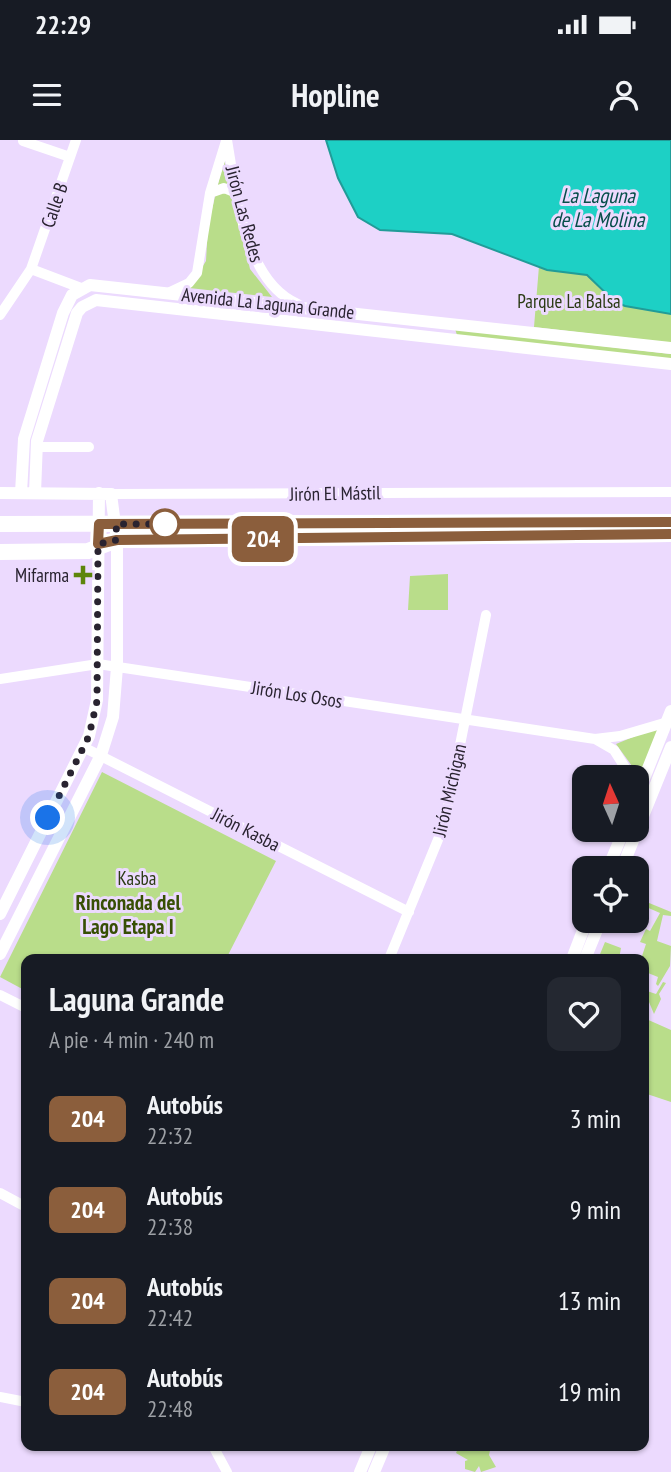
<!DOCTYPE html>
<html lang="es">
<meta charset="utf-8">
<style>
body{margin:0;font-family:"PT Sans Narrow",sans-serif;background:#242831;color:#f1f3f6;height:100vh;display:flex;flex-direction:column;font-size:26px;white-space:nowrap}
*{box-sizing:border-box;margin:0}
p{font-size:23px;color:#9ea1a6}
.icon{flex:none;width:38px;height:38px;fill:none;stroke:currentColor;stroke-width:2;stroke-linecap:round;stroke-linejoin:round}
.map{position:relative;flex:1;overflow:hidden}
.sheet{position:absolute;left:21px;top:814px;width:628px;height:497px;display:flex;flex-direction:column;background:#171b24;border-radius:14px;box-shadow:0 2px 5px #0004}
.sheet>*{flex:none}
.badge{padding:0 14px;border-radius:10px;font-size:24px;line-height:46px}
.needle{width:46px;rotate:357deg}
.tools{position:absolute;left:572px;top:625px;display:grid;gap:14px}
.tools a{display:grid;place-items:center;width:77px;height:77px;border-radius:14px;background:#171b24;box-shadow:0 2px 5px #0004;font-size:35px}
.you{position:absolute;width:35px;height:35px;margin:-18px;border:5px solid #fff;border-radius:50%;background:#1a73e8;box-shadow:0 0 0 10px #1a73e833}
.map>.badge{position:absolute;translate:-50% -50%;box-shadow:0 0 0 4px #fff}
.round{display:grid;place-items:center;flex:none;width:74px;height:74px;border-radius:14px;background:#242831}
.head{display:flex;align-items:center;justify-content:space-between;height:119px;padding:0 28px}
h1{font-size:33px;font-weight:700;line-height:52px}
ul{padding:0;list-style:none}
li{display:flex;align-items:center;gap:21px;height:91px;padding:0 28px}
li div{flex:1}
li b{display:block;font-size:26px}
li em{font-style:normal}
li .badge{min-width:77px;font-weight:700;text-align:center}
.status{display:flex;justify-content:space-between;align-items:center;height:49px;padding:0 35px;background:#171b24;direction:ltr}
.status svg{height:19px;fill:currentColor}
header{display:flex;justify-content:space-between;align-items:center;height:91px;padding:0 28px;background:#171b24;font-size:32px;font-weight:700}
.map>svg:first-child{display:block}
.green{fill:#b9dd8a}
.water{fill:#1dd0c5;stroke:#219c98;stroke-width:2}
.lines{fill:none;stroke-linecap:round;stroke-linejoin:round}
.minor{stroke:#fff;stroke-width:10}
.tertiary{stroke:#fff;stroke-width:12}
.primary{stroke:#fff;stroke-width:16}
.line-casing{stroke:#fff;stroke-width:16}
.line{stroke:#8b5e3c;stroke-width:10}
.walk{stroke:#292330;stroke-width:7;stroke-dasharray:0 12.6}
.stop-dot{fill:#fff;stroke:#8b5e3c;stroke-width:3.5}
.poi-dot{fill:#5d850a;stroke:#ecdafe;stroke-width:2.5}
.labels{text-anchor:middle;stroke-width:6;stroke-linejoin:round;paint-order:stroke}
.street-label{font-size:19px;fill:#292330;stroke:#ecdafe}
.park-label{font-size:19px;fill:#2b3b14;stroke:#ecdafe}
.poi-label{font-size:19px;fill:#292330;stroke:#ecdafe;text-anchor:end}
.water-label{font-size:21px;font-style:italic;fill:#064e4a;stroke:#ecdafe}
.neighbourhood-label{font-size:21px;font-weight:bold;fill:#374f04;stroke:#ecdafe}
</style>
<div class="status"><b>22:29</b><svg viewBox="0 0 49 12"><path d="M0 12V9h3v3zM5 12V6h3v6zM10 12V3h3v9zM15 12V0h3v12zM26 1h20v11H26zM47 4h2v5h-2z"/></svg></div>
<header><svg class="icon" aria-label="menu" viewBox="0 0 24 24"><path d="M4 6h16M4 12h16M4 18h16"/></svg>Hopline<svg class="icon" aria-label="person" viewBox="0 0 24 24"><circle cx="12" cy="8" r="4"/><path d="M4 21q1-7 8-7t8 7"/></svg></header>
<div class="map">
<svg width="671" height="1332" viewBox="0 0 671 1332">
<rect width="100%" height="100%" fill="#ecdafe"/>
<path class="green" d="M224,19L250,129L272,157L189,148L206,121L208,86Z
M539,126L547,130L587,135L625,166L671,174V203L534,187Z
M455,189L671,214V220L457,195Z
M448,434V470H408L410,436Z
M660,586L640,637L616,604Z
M102,632L276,721L226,819H26V851L0,837Z
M637,758L671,772V776L663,775L657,801L671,806L670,826L658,846L656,844L658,837L648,833L644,840V819H641L646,804L640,802L646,789L650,791L660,773L637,763Z
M605,802L621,808L619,819H598Z
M663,842L666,843L659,854L661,859L654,874L644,850L656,854Z
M644,878L671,890V962L644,953Z
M459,1306H491L489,1315L496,1327L481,1332L479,1326L475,1332L465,1329V1321L468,1320L456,1313Z"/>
<path class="water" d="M326,0H671V174L625,166L615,162L587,135L547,130L452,94L380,90L358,77L338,38Z"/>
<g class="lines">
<path class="minor" d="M227,0C236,52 244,141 298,164
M23,1L70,17
M210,53L224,48L236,53
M31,129L81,148
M170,152L189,143L197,133L210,53L226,1
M0,175L31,129L76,0
M36,307H89
M111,354L671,352
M0,539L98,524L595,599L620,596L671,581
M595,599L614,610L631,637
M83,607L409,772
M389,819L444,685L486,475
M0,855L26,868
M0,1053L26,1067
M0,1257L26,1262
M213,1306L227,1332"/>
<path class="tertiary" d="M0,353L111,354L117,400V527L113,577L101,615L0,814
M21,353L24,299L63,173L72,155L90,145L671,208
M35,353L37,301L77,173L82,167L96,160L671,224
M637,656L671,571
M608,728L624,690
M622,728L671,607
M0,774L89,596L97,560L99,353
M572,819L587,780
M585,819L601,780
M360,1332L371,1306
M374,1332L385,1306"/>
<path class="primary" d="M0,384L671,382
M0,412L88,411L117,400L671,394"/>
</g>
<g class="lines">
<g class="line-casing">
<path id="line" d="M671,382L99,384L98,404L117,400L671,394"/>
</g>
<use href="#line" class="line"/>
<path class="walk" d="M48,678L89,596L97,561L98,404L117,400L116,384H165"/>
</g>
<circle class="stop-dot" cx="165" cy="384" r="14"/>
<path class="poi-dot" d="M79.5 424.5h7v7h7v7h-7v7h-7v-7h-7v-7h7z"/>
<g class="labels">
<g class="street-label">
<text transform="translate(54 65) rotate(-71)" y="7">Calle B</text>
<text transform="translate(245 74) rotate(75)" y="7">Jirón Las Redes</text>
<text transform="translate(268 163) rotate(6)" y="7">Avenida La Laguna Grande</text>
<text transform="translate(335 353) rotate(-1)" y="7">Jirón El Mástil</text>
<text transform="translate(297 554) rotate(9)" y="7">Jirón Los Osos</text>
<text transform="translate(449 650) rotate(-77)" y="7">Jirón Michigan</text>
<text transform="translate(246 689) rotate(27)" y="7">Jirón Kasba</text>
</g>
<g class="park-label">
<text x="569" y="168">Parque La Balsa</text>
<text x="137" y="745">Kasba</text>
</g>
<g class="poi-label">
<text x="69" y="442">Mifarma</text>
</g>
<g class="water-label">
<text x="598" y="63">La Laguna<tspan x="598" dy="24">de La Molina</tspan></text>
</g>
<g class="neighbourhood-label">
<text x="128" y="770">Rinconada del<tspan x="128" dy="24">Lago Etapa I</tspan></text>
</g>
</g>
</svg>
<div class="tools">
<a><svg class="needle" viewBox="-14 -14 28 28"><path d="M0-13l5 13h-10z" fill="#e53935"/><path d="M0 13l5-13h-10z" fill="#9ea1a6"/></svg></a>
<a><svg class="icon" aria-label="locate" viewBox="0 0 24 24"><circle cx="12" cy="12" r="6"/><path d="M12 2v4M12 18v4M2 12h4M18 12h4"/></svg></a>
</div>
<div class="you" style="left:48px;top:678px"></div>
<b class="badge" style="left:263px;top:399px;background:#8b5e3c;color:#fff">204</b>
<section class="sheet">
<div class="head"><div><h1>Laguna Grande</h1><p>A pie · 4 min · 240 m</p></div><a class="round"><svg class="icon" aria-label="heart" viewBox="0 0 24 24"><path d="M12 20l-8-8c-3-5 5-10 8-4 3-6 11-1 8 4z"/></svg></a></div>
<ul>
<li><span class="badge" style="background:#8b5e3c;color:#fff">204</span><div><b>Autobús</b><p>22:32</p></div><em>3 min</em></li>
<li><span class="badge" style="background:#8b5e3c;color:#fff">204</span><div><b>Autobús</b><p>22:38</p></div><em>9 min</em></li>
<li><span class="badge" style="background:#8b5e3c;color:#fff">204</span><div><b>Autobús</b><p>22:42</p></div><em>13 min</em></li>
<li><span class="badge" style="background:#8b5e3c;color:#fff">204</span><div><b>Autobús</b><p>22:48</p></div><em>19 min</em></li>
</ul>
</section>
</div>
